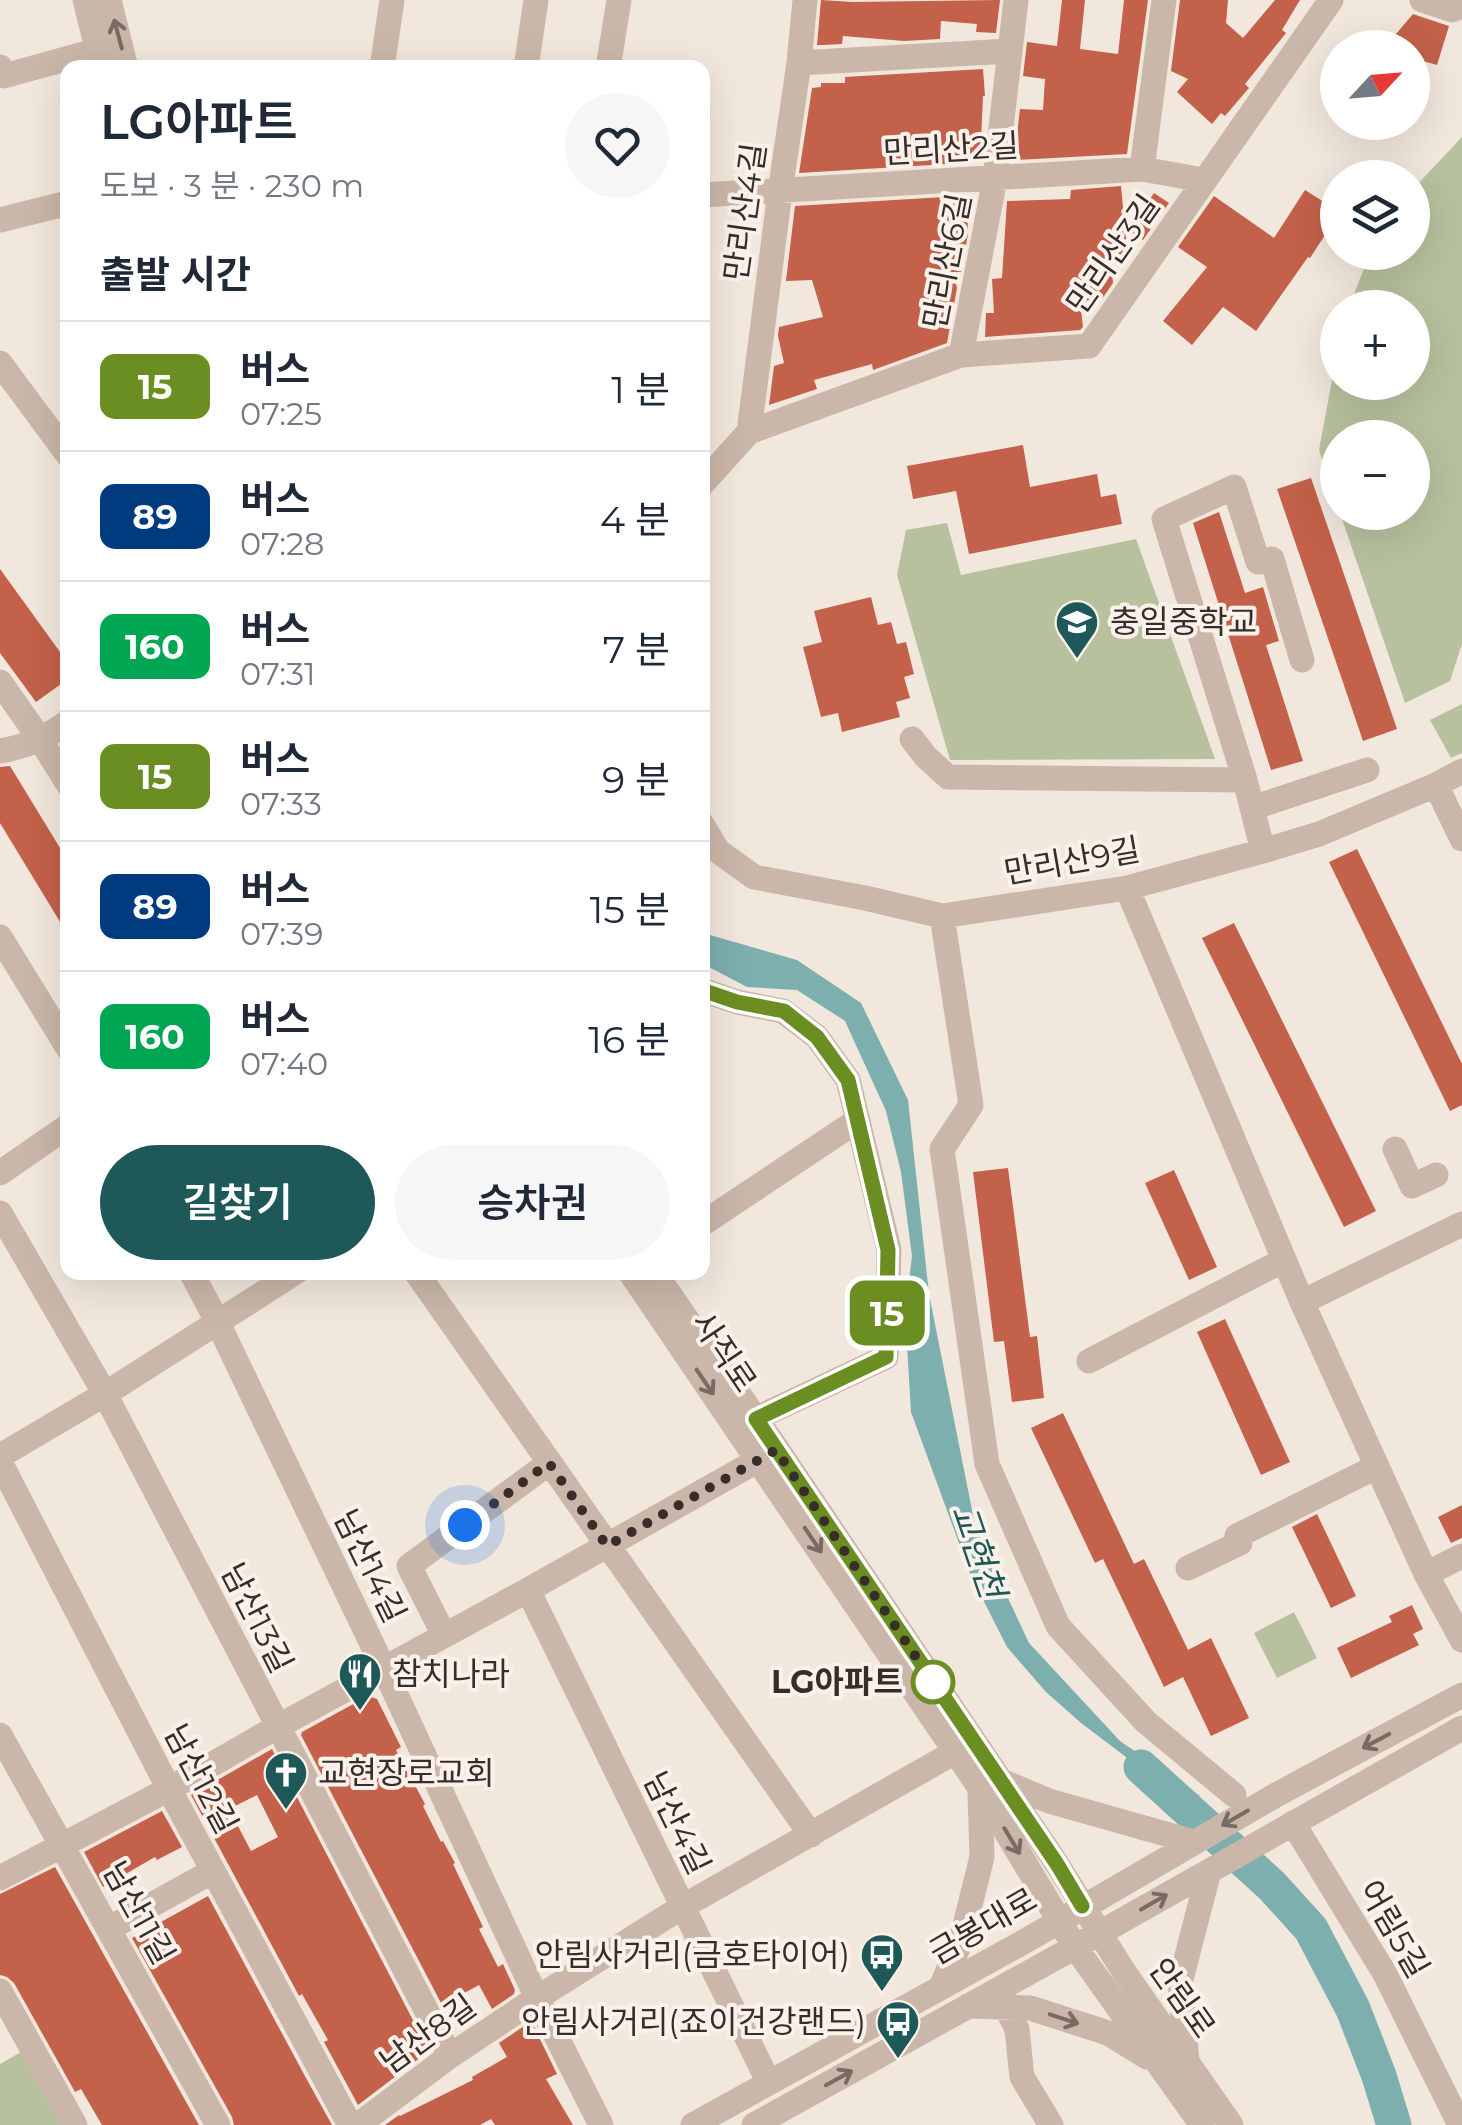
<!DOCTYPE html>
<html lang="ko">
<meta charset="utf-8">
<style>
body{margin:0;font-family:Montserrat,"Noto Sans KR",sans-serif;background:#f6f6f7;color:#1f2937;height:100vh;display:flex;flex-direction:column;font-size:38px;white-space:nowrap}
*{box-sizing:border-box;margin:0}
p{font-size:32px;color:#747a83}
.icon{flex:none;width:55px;height:55px;fill:none;stroke:currentColor;stroke-width:2;stroke-linecap:round;stroke-linejoin:round}
.map{position:relative;flex:1;overflow:hidden}
.details{position:absolute;left:60px;top:60px;width:650px;height:1220px;display:flex;flex-direction:column;background:#fff;border-radius:20px;box-shadow:0 10px 40px #0002}
.details>*{flex:none}
.badge{padding:0 20px;border-radius:15px;font-size:35px;line-height:65px}
.needle{width:65px;rotate:64deg}
.tools{position:absolute;left:1320px;top:30px;display:grid;gap:20px}
.tools a{display:grid;place-items:center;width:110px;height:110px;border-radius:50%;background:#fff;box-shadow:0 10px 40px #0002;font-size:50px}
.you{position:absolute;width:50px;height:50px;margin:-25px;border:8px solid #fff;border-radius:50%;background:#1a73e8;box-shadow:0 0 0 15px #1a73e833}
.map>.badge{position:absolute;translate:-50% -50%;box-shadow:0 0 0 5px #fff}
h2{padding:0 40px;font-size:38px;line-height:90px}
.round{display:grid;place-items:center;flex:none;width:105px;height:105px;border-radius:52px;background:#f6f6f7}
.headline{display:flex;align-items:center;justify-content:space-between;height:170px;padding:0 40px}
h1{font-size:48px;font-weight:600;line-height:75px}
.primary-button{display:flex;gap:20px;margin-top:auto;padding:20px 40px}
.primary-button a{flex:1;height:115px;border-radius:60px;background:#1f5858;color:#fff;font-size:40px;font-weight:600;line-height:115px;text-align:center}
.primary-button a+a{background:#f6f6f7;color:#1f2937}
ul{padding:0;list-style:none}
li{display:flex;align-items:center;gap:30px;height:130px;padding:0 40px;border-top:2px solid #e0e1e3}
li div{flex:1}
li b{display:block;font-size:38px}
li em{font-style:normal}
li .badge{min-width:110px;font-weight:700;text-align:center}
.map>svg:first-child{display:block}
.green{fill:#b7c19e}
.water{fill:#7dafae}
.lines{fill:none;stroke-linecap:round;stroke-linejoin:round}
.river{stroke:#7dafae;stroke-width:35}
.building{fill:#c3614a;fill-rule:evenodd}
.minor{stroke:#cab7a9;stroke-width:25}
.oneway{stroke:#796b63}
.line-casing{stroke:#fff;stroke-width:22}
.line{stroke:#6b8e23;stroke-width:15}
.walk{stroke:#372d29;stroke-width:10;stroke-dasharray:0 18}
.stop-dot{fill:#fff;stroke:#6b8e23;stroke-width:5}
.labels{text-anchor:middle;stroke-width:8;stroke-linejoin:round;paint-order:stroke}
.street-label{font-size:32px;fill:#372d29;stroke:#faf2ea}
.poi-label{font-size:32px;fill:#372d29;stroke:#faf2ea;text-anchor:start}
.stop-label{font-size:32px;font-weight:bold;fill:#372d29;stroke:#faf2ea;text-anchor:end}
.water-label{font-size:35px;font-style:italic;fill:#1f5858;stroke:#faf2ea}
</style>
<div class="map">
<svg width="1462" height="2125" viewBox="0 0 1462 2125">
<rect width="100%" height="100%" fill="#f2e7dd"/>
<path class="green" d="M1462,137V644L1450,681L1405,703L1340,513L1412,512V438H1338L1337,506L1319,450L1337,353L1338,382H1412V308L1349,307L1370,253L1412,252L1413,189Z
M947,523L961,575L1136,539L1215,759L950,760L897,575L906,530Z
M1462,704V753L1451,758L1430,720Z
M1294,1612L1317,1658L1277,1678L1254,1633Z
M23,2051L65,2125H0V2064Z"/>
<path class="water" d="M703,933L797,960L861,1003L908,1100L929,1294L976,1530L1029,1643L1120,1741L1200,1796L1168,1798L1142,1769L1081,1723L1046,1692L1007,1647L971,1576L911,1412L905,1312L912,1256L901,1172L886,1111L845,1021L797,990L747,987L703,964Z"/>
<g class="lines">
<path class="river" d="M1141,1767L1272,1886L1311,1929L1353,2009L1379,2076L1394,2125"/>
</g>
<path class="building" d="M821,0L852,2L1000,0L996,33L976,32L977,24L941,21L940,39L904,41L843,36L842,44L823,45H817Z
M1062,0H1085L1080,49L1118,54L1124,0H1148L1127,154L1014,160L1020,109L1043,110L1045,79L1023,76L1027,42L1057,46Z
M1180,0H1228L1226,23L1243,38L1275,0H1300L1282,30L1286,33L1245,84L1249,88L1225,116L1221,113L1212,124L1177,92L1188,79L1171,71Z
M1413,14L1449,26L1437,65L1412,58V48H1384Z
M983,69L985,96H983L980,162L799,173L812,88L821,87V83H845V77Z
M1121,186L1128,260L1111,261L1113,283L1102,299L1080,301L1083,327L1080,330L985,337L986,313H994L992,279L1002,278L1007,201L1070,199L1071,190Z
M1305,190L1338,211V215L1310,258L1308,257L1256,331L1223,307L1192,345L1163,321L1207,267L1178,247L1214,196L1274,238Z
M1154,193L1169,203L1143,240L1128,230Z
M944,197V201H967L968,234L961,272H953L957,288L947,343L873,370L872,364L814,380L817,389L769,405L774,366L784,363L778,336L779,327L823,317L812,280L786,281L795,206Z
M1023,445L1030,487L1097,474L1101,497L1116,494L1122,524L969,554L956,491L913,499L907,466Z
M1311,478L1397,729L1363,741L1277,489Z
M1219,512L1245,593L1263,587L1279,641L1266,645L1303,761L1271,770L1193,523Z
M0,569L68,663V679L36,702L0,653Z
M871,597L878,625L891,622L897,644L906,642L914,674L904,677L910,698L896,702L900,717L842,732L838,713L821,717L803,647L822,642L814,611Z
M10,766L68,861V935L0,823V767Z
M1357,849L1462,1064V1105L1450,1111L1329,862Z
M1234,923L1376,1211L1344,1227L1202,938Z
M1008,1168L1030,1337L1037,1336L1044,1398L1012,1402L1004,1341L994,1342L973,1172Z
M1174,1170L1217,1267L1189,1280L1145,1183Z
M1225,1319L1290,1462L1261,1475L1197,1332Z
M1063,1413L1134,1564L1144,1559L1188,1650L1211,1638L1249,1718L1211,1736L1183,1677L1164,1687L1103,1559L1095,1563L1031,1428Z
M1462,1505V1538L1451,1543L1438,1517Z
M1317,1514L1356,1596L1331,1608L1292,1527Z
M1412,1605L1423,1629L1413,1634L1419,1645L1351,1678L1337,1648L1392,1622L1389,1616Z
M368,1696L377,1699L401,1747L396,1750L425,1804L423,1806L441,1842L443,1841L455,1863L453,1864L483,1927L479,1929L498,1967L503,1964L515,1990L514,1994L492,2009L479,1985L442,2005L301,1735L302,1732Z
M272,1749L429,2051L358,2105L324,2042L328,2040L302,1994L299,1996L191,1795ZM257,1795L278,1837L251,1851L229,1809Z
M162,1811L182,1847L157,1860L155,1857L103,1887L84,1852Z
M55,1867L199,2125H102L81,2089L75,2092L14,1983L7,1977L0,1975V1894Z
M208,1896L306,2078L332,2125H234L232,2117L132,1938Z
M527,2024L533,2025L557,2074L546,2079L573,2125H495L491,2119L480,2125H385L399,2115L400,2116L473,2080L472,2077L507,2057L499,2043Z"/>
<g class="lines">
<path class="minor" d="M85,0L102,68
M109,0L126,68
M1422,0L1452,10L1462,6
M799,63L1009,51
M0,67L4,76L98,50
M382,68L392,0
M526,68L536,0
M608,68L619,0
M1142,169L1164,0
M702,195L1142,169L1203,180
M0,220L68,203
M961,355L995,179L1016,0
M0,363L68,455
M749,432L780,192L799,63L805,0
M702,484L749,432L961,355L1089,346L1331,0
M0,682L40,739L68,784
M912,739L926,757L948,777L1245,780L1263,851
M0,751C26,747 47,737 68,722
M1245,780L1164,519L1234,487L1258,562L1272,559L1302,660
M1436,785L1462,839
M1252,808L1367,770
M702,824L718,851L754,877L865,898L942,916L1127,888L1263,851L1319,834L1436,785L1462,771
M1127,888L1302,1302L1426,1574L1462,1640
M942,916L971,1105L942,1149L987,1464L1058,1626L1146,1722L1234,1795
M0,937L68,1048
M702,990L737,1002L783,1011L817,1037L848,1080L889,1250L886,1357L755,1419
M1395,1149L1412,1186L1436,1175
M0,1173L68,1126
M0,1213L105,1394L450,2056
M702,1224L858,1120
M191,1272L217,1321L384,1669L537,1998L601,2125
M416,1272L811,1835
M630,1272L980,1788L1075,1947L1202,2125
M654,1272L777,1449L1057,1864L1124,1972L1231,2125
M1302,1302L1462,1224
M1089,1361L1284,1260
M0,1456L105,1394L296,1272
M0,1462L169,1789L350,2125
M1237,1536L1376,1467
M1188,1568L1240,1543
M1426,1574L1462,1556
M528,1590L769,2083
M444,1635L409,1566L549,1463
M0,1735L218,2125
M999,1780L1049,1801L1194,1842
M1293,1823L1385,1974L1460,2125
M0,1878L169,1789L277,1727L528,1590L771,1453
M110,1928L213,1871
M941,1987L961,1941L982,1857L980,1793
M0,1991L75,2125
M968,2006L1030,2008L1108,2033L1147,2057
M1006,2007L1017,2029L1022,2077L1051,2125
M1187,2061L1180,1983L1209,1871
M358,2125L450,2056L537,1998L682,1907L955,1752
M693,2125L1027,1940L1276,1795L1462,1695
M754,2125L1075,1947L1462,1728"/>
</g>
<defs><path id="oneway-shaft" d="M-6 0H5M1.5-3L5.5 0L1.5 3" fill="none" stroke-width="1.6" stroke-linecap="round" stroke-linejoin="round" transform="scale(2.5)"/></defs>
<g class="oneway">
<use href="#oneway-shaft" transform="translate(118 34) rotate(-105)"/>
<use href="#oneway-shaft" transform="translate(705 1382) rotate(56)"/>
<use href="#oneway-shaft" transform="translate(813 1540) rotate(56)"/>
<use href="#oneway-shaft" transform="translate(1376 1741) rotate(152)"/>
<use href="#oneway-shaft" transform="translate(1235 1818) rotate(150)"/>
<use href="#oneway-shaft" transform="translate(1012 1841) rotate(59)"/>
<use href="#oneway-shaft" transform="translate(1154 1902) rotate(-30)"/>
<use href="#oneway-shaft" transform="translate(1064 2019) rotate(18)"/>
<use href="#oneway-shaft" transform="translate(839 2078) rotate(-29)"/>
</g>
<g class="lines">
<g class="line-casing">
<path id="line" d="M702,990L737,1002L784,1011L817,1037L848,1080L888,1250L886,1357L756,1419L1057,1864L1082,1906"/>
</g>
<use href="#line" class="line"/>
<path class="walk" d="M465,1525L549,1463L607,1546L776,1450L935,1685L933,1682"/>
</g>
<defs>
<g id="school-pin" transform="scale(2.25)"><path d="M0 17L-7.5 6A9.5 9.5 0 1 1 7.5 6Z" fill="#1f5858" stroke="#faf2ea"/><path d="M0-5L7-2L0 1L-7-2ZM-4 1L0 2.5L4 1V4Q0 6-4 4Z" fill="#fff"/></g>
<g id="restaurant-pin" transform="scale(2.25)"><path d="M0 17L-7.5 6A9.5 9.5 0 1 1 7.5 6Z" fill="#1f5858" stroke="#faf2ea"/><path d="M-5-6h1v4h1v-4h1v4h1v-4h1v5L-1.5 .5V6h-2V.5L-5-1ZM5-6V6H3V1.5H1.5Q1.5-4 5-6Z" fill="#fff"/></g>
<g id="church-pin" transform="scale(2.25)"><path d="M0 17L-7.5 6A9.5 9.5 0 1 1 7.5 6Z" fill="#1f5858" stroke="#faf2ea"/><path d="M-1.2-6h2.4v3.5h3.3v2.4h-3.3V6h-2.4V-.1h-3.3v-2.4h3.3Z" fill="#fff"/></g>
<g id="bus-pin" transform="scale(2.25)"><path d="M0 17L-7.5 6A9.5 9.5 0 1 1 7.5 6Z" fill="#1f5858" stroke="#faf2ea"/><path d="M-5-6H5V4H4V6H2V4H-2V6H-4V4H-5ZM-3.5-4V0h7V-4ZM-3.5 1.2v1.5H-2V1.2ZM2 1.2v1.5H3.5V1.2Z" fill="#fff"/></g>
</defs>
<g fill-rule="evenodd">
<use href="#school-pin" x="1077" y="622"/>
<use href="#restaurant-pin" x="360" y="1674"/>
<use href="#church-pin" x="286" y="1773"/>
<use href="#bus-pin" x="882" y="1955"/>
<use href="#bus-pin" x="898" y="2022"/>
</g>
<circle class="stop-dot" cx="933" cy="1682" r="20"/>
<g class="labels">
<g class="street-label">
<text transform="translate(951 149) rotate(-3)" y="11">만리산2길</text>
<text transform="translate(745 212) rotate(-82)" y="11">만리산4길</text>
<text transform="translate(1113 254) rotate(-55)" y="11">만리산3길</text>
<text transform="translate(947 261) rotate(-79)" y="11">만리산6길</text>
<text transform="translate(1072 861) rotate(-10)" y="11">만리산9길</text>
<text transform="translate(724 1352) rotate(56)" y="11">사직로</text>
<text transform="translate(370 1566) rotate(64)" y="11">남산14길</text>
<text transform="translate(257 1618) rotate(63)" y="11">남산13길</text>
<text transform="translate(201 1779) rotate(62)" y="11">남산12길</text>
<text transform="translate(677 1823) rotate(64)" y="11">남산4길</text>
<text transform="translate(139 1913) rotate(61)" y="11">남산11길</text>
<text transform="translate(983 1926) rotate(-30)" y="11">금봉대로</text>
<text transform="translate(1394 1929) rotate(60)" y="11">어림5길</text>
<text transform="translate(1182 1998) rotate(55)" y="11">안림로</text>
<text transform="translate(428 2034) rotate(-36)" y="11">남산8길</text>
</g>
<g class="poi-label">
<text x="1110" y="633">충일중학교</text>
<text x="392" y="1685">참치나라</text>
<text x="318" y="1784">교현장로교회</text>
<text x="850" y="1966" text-anchor="end">안림사거리(금호타이어)</text>
<text x="866" y="2033" text-anchor="end">안림사거리(죠이건강랜드)</text>
</g>
<g class="stop-label">
<text x="903" y="1693">LG아파트</text>
</g>
<g class="water-label">
<text transform="translate(978 1551) rotate(71)" y="12">교현천</text>
</g>
</g>
</svg>
<div class="tools">
<a><svg class="needle" viewBox="-14 -14 28 28"><path d="M0-13l5 13h-10z" fill="#e53935"/><path d="M0 13l5-13h-10z" fill="#747a83"/></svg></a>
<a><svg class="icon" aria-label="layers" viewBox="0 0 24 24"><path d="M12 4l9 5-9 5-9-5zM3 14l9 5 9-5"/></svg></a>
<a>+</a>
<a>−</a>
</div>
<div class="you" style="left:465px;top:1525px"></div>
<b class="badge" style="left:887px;top:1313px;background:#6b8e23;color:#fff">15</b>
<section class="details">
<div class="headline"><div><h1>LG아파트</h1><p>도보 · 3 분 · 230 m</p></div><a class="round"><svg class="icon" aria-label="heart" viewBox="0 0 24 24"><path d="M12 20l-8-8c-3-5 5-10 8-4 3-6 11-1 8 4z"/></svg></a></div>
<h2>출발 시간</h2>
<ul>
<li><span class="badge" style="background:#6b8e23;color:#fff">15</span><div><b>버스</b><p>07:25</p></div><em>1 분</em></li>
<li><span class="badge" style="background:#003b80;color:#fff">89</span><div><b>버스</b><p>07:28</p></div><em>4 분</em></li>
<li><span class="badge" style="background:#00a651;color:#fff">160</span><div><b>버스</b><p>07:31</p></div><em>7 분</em></li>
<li><span class="badge" style="background:#6b8e23;color:#fff">15</span><div><b>버스</b><p>07:33</p></div><em>9 분</em></li>
<li><span class="badge" style="background:#003b80;color:#fff">89</span><div><b>버스</b><p>07:39</p></div><em>15 분</em></li>
<li><span class="badge" style="background:#00a651;color:#fff">160</span><div><b>버스</b><p>07:40</p></div><em>16 분</em></li>
</ul>
<div class="primary-button"><a>길찾기</a><a>승차권</a></div>
</section>
</div>
